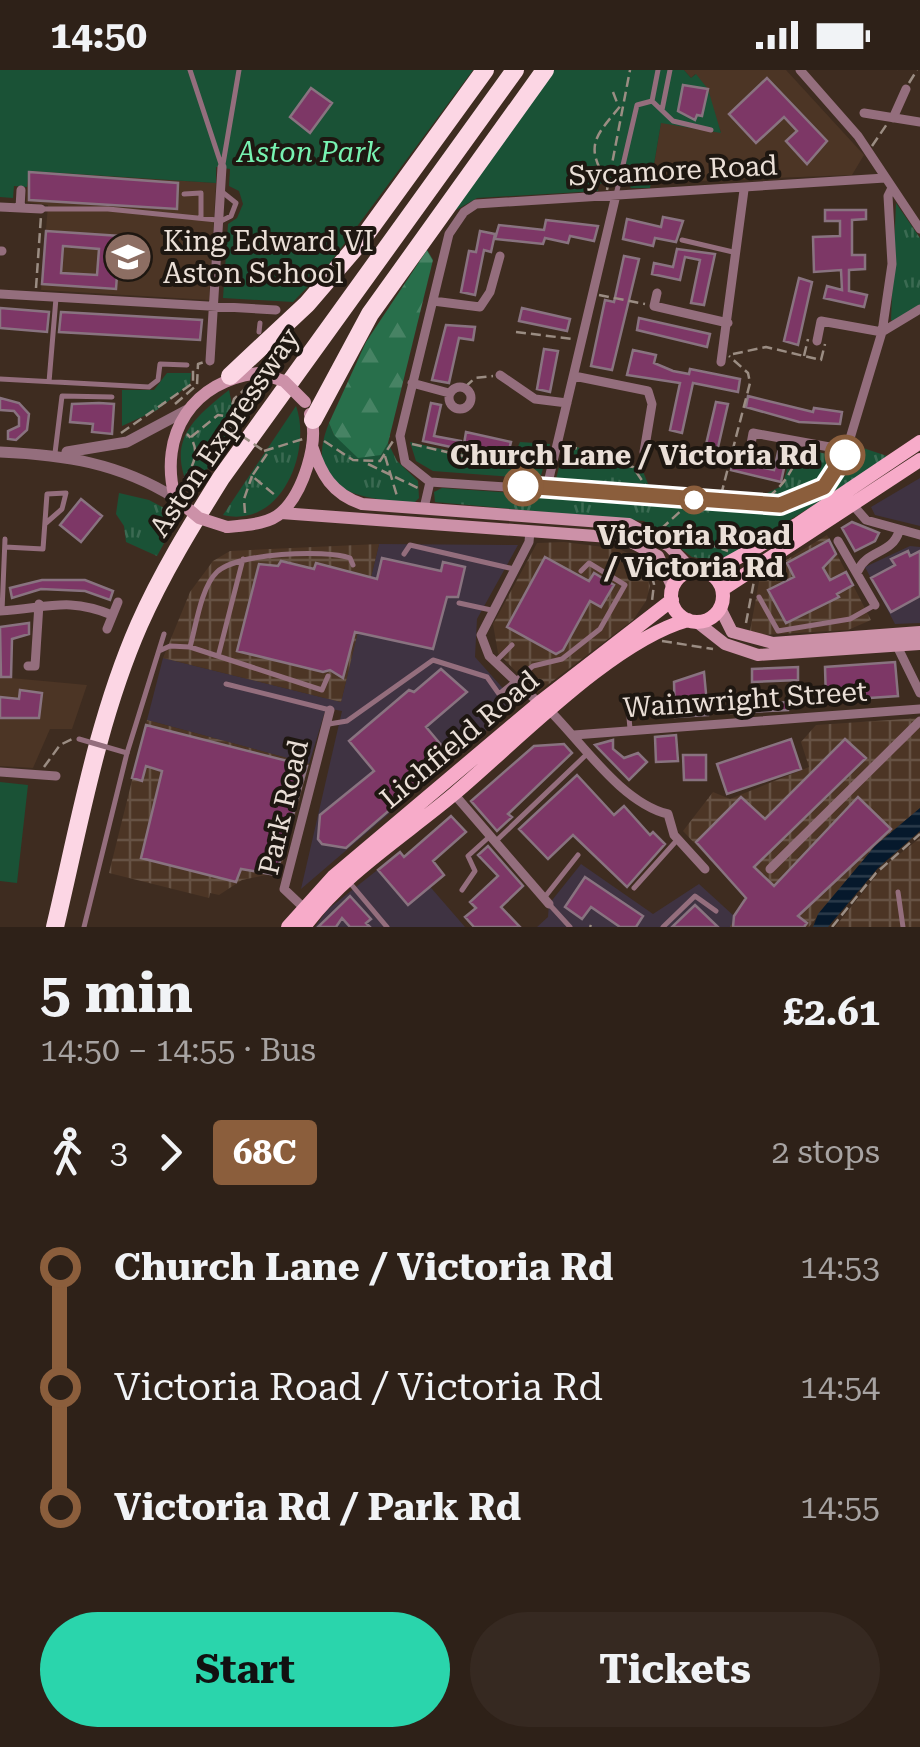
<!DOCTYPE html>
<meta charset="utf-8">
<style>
body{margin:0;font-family:"Roboto Serif",serif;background:#362921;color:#f1f3f6;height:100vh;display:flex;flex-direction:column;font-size:38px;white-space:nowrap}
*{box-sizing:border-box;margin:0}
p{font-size:32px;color:#a7a3a2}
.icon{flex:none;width:55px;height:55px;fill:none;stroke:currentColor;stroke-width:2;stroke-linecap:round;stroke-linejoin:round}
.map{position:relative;height:857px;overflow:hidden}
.drawer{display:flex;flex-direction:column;background:#2e2118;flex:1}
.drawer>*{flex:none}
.badge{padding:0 20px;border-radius:8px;font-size:35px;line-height:65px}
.map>.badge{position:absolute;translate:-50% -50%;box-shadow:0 0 0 5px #fff}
.legs{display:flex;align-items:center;gap:15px;height:110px;padding:0 40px;font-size:32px}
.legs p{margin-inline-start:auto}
.overview{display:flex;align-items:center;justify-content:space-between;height:170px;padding:0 40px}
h1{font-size:55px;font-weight:700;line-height:75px}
.button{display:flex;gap:20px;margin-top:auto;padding:20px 40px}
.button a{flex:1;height:115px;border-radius:60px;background:#2ad5ac;color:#111;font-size:40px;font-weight:700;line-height:115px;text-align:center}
.button a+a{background:#362921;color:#f1f3f6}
ul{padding:0 40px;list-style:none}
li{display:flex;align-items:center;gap:35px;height:120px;font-size:38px}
li i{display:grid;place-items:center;width:15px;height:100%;margin:0 12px;background:currentColor}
li i::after{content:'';width:25px;height:25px;margin:-12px;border:8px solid;border-radius:50%;background:#2e2118}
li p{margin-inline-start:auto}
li:first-child i{background:linear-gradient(#0000 50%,currentColor 0)}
li:last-child i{background:linear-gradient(currentColor 50%,#0000 0)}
.status{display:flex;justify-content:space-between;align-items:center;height:70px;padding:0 50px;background:#2e2118;direction:ltr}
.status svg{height:28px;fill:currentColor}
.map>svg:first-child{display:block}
.commercial{fill:#3f3342}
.industrial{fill:url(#industrial-grid)}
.built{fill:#4c3525}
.grass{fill:url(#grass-tufts)}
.forest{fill:url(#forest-firs)}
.park{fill:#1a5236}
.water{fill:url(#water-rules)}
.building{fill:#7d3766;stroke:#897380;stroke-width:2.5;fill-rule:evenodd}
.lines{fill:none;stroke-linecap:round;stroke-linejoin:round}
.path{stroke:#9b8d83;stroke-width:2.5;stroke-dasharray:10 5;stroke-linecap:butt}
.service{stroke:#946e7d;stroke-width:5}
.minor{stroke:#946e7d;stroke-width:9}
.tertiary{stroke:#946e7d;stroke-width:11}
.secondary{stroke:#cc91a8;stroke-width:12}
.primary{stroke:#f7abc9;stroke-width:14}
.motorway{stroke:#fcd6e4;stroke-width:18}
.path-bridge{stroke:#9b8d83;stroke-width:2.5;stroke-dasharray:10 5;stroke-linecap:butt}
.service-bridge{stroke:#946e7d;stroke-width:5}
.secondary-bridge{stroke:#cc91a8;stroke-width:12}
.line-1-casing{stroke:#fff;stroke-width:22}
.line-1{stroke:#8b5e3c;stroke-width:15}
.stop-1-dot{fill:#fff;stroke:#8b5e3c;stroke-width:5}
.labels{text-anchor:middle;stroke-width:8;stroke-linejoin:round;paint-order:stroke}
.park-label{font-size:28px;font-style:italic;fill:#77f2b1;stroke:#1e1711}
.street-label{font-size:28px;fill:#eadfd7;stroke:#1e1711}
.poi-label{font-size:28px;fill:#eadfd7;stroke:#1e1711;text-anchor:start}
.stop-label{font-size:28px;font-weight:bold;fill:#eadfd7;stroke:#1e1711;text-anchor:end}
</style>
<div class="status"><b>14:50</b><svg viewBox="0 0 49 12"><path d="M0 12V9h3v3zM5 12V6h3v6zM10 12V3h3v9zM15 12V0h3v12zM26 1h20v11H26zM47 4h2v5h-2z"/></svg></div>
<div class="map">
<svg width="920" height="857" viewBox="0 0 920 857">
<defs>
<pattern id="industrial-grid" width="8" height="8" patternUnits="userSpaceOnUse" patternTransform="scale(2.5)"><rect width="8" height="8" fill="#4c3525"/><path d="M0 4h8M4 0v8" fill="none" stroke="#665244"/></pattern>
<pattern id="grass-tufts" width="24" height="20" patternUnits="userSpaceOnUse" patternTransform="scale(2.5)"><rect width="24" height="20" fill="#1a5236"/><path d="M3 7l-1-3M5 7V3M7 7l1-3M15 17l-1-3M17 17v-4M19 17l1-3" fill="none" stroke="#3b6a52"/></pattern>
<pattern id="forest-firs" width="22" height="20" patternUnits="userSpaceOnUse" patternTransform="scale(2.5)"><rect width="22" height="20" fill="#286f4b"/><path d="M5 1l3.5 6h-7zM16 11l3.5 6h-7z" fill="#478364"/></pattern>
<pattern id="water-rules" width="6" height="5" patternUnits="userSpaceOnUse" patternTransform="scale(2.5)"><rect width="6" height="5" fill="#06192c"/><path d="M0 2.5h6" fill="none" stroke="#2a3a4a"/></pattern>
</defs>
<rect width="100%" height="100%" fill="#3e2c20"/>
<path class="commercial" d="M920,408V456L875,445L871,437Z
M379,474L518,475L477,549L475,587L517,634L301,819L342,641L326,638L309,694L147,650L163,588L341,632Z
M910,476L920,477V553L895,554L865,497Z
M400,782L465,857H315L327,840Z
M581,794L653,844L699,814L734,846V853L730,857H537L548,847L549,834Z"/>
<path class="industrial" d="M827,465L871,550L848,560L760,565L750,561L760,506Z
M564,472L619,479L641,489L650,516L646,531L633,550L537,623L498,583L493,554L537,473Z
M379,474L341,632L163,588L190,522L213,491L230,481Z
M920,648V738L875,776L809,857H730L746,828L683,761L713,722L730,729L809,697L801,672L816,655Z
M147,650L309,694L280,802L242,810L219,825L210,823L209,828L109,803Z
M920,768V857H835L883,797Z"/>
<path class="built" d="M684,0H786L864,85L852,105L651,113L661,52L721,62L695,4L691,8Z
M28,101L216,113L209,230L41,220L48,135L26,132Z
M0,607L87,615L72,659H50L33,698L0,696Z"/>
<path class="grass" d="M896,133L920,168V235L895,252L891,250Z
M167,303H191L190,314L157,340L122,356V320H154Z
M229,320L232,335L250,336L191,423C166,372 190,351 229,320Z
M296,336C312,380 282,459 223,445Z
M329,353L334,365L381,385L388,373L397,391L418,411L419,428L414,433C362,429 301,422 329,353Z
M410,372L499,392L512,390L520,372L550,374L540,409L433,401L416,391Z
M565,373L642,399L648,414L556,409Z
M857,376L890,387L723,492L692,487L644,451L435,432L434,422L442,418L780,441C824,429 834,415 857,376Z
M794,377L827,384L831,401C812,423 794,427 765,424L782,416Z
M119,423L149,430L179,446L157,486L126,472L124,456L116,444Z"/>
<path class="forest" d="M427,180L433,190L388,373L381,385L358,388L334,365L329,353L366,272Z"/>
<path class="park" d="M0,0H473L327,197L293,232L223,228L228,154L237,148L243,134L239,121L229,116L230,99L216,97V113L29,101L27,117L14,116L13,128L0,127Z
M552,0H684L691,8L696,4L708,19L721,63L661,53L650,118H631L626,110L612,107L611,112L598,114V121L477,128L451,143Z
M0,712L28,715L17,813L0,811Z"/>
<path class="water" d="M920,738V761L878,798L828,857H813L818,844L875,776Z"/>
<path class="building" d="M767,8L827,71L807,94L786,71L797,61L784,47L756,73L729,44Z
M683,15L708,19L702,46L697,45L695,50L678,41Z
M311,18L332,33L310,63L290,47Z
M29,102L178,113L177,139L29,130Z
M825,140H866V149L852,150V185H865V199L849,200V221L867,225L864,237L824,228L827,216L842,220L841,200L814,202L813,167L840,166V151H825Z
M663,147L683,151L676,172L655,168L653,176L623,169L627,149L661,157Z
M546,150L598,156L594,171L570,166L568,173L545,168L543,174L495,169L499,155L544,160Z
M46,161L120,166L116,219L42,214ZM63,176L99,179L97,205L61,203Z
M480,161L495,164L491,182L484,180L475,225L461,222L469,181L476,182Z
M677,179L715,184L704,235L691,233L700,190L685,187L680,210L652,204L654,193L673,197Z
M624,186L639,189L612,300L591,296L605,230L614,232Z
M799,208L812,212L798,275L784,271Z
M0,238L49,242L47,262L0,258Z
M522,238L570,249L567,261L519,251Z
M61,242L202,250L200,270L59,262Z
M639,248L710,264L707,277L637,260Z
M446,255L475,257L473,270L459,268L449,313L432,310Z
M544,279L558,281L550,322L537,319Z
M633,280L656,285L654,293L673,301L689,304L690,299L740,309L738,322L693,313L682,363L670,360L680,313L627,305Z
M748,326L813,342L814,338L842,342L840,354L799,352L746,337Z
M0,328L19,333L29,344L27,360L16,370L8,369V361L19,356V347L14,341L0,340Z
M716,332L728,334L716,386L704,383Z
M99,333L114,334L112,364L92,362L93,354L70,352L72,334Z
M431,333L441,335L434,366L461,371L460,379L423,371Z
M466,362L511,372L508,384L464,374Z
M779,378L788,380L781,412L731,400L733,391L774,400Z
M81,429L102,446L81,472L60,455Z
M852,452L879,463L875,471L855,481L842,458Z
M829,470L836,484L823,498L830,510L846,502L853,515L837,524L839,527L786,553L768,520L794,507L787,493Z
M908,481L910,486L920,481V526L891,542L871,508L895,495L891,489Z
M545,487L589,511L594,503L614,515L601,537L590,531L563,580L556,584L507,557Z
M382,488L441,501L443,492L465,497L458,527H447L433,579L355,562L343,608L330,600L323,602L237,581L259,494L278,496L281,491L314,499L316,493L377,509Z
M42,510H85L113,521L110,530L85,521L41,519L12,528L10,518Z
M29,553V564L12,569L11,607H1L0,557Z
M895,592L898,626L826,631L825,597Z
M798,597V610L752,612V599Z
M441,599L467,622L426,657L442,676L437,680L447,690L346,778L322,774L318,769L320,745L374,701L349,671L409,620L414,622Z
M704,602L708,645L675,647L674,612Z
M20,620L42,623L39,648H0V627L19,629Z
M753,627V634L788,632V640L731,643L730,628Z
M146,655L307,696L276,805L241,799L236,812L141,788L162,701L146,696L142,711L132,708Z
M676,665L678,691L656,692L655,667Z
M791,669L801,699L727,724L717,694Z
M845,669L866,688L754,797L774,816L858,727L891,759L798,846L807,853L804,857H733L734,846L746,828L696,772L741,727L765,749Z
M613,670V679L624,688L638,683L647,692L629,710L595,675Z
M564,674L572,683L508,744L512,747L497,761L471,731L534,676Z
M683,685H706V710H684Z
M577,705L614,745L624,736L650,765L653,762L665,774L627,817L573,765L548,789L519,759Z
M451,746L466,762L433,791L444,805L408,835L378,800L400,782L404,787Z
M488,776L523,816L501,837L520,857H474L465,847L476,838L470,832L498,806L478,785Z
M585,807L643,846L636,857H620L591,837L582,849L565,837Z
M350,826L371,849L366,853L370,857H350L342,848L336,857H318Z
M695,835L718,857H672Z"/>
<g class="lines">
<path class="path" d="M909,13L917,0
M613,22L618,35
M872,76L887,54
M607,111C583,74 597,65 622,34
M607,120L630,0
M36,218L41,146
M599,225L645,234
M516,262L573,269
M733,284L766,277L821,290L825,274
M804,286L808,269
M465,317L475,308L493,306
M175,334L197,315L198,294L204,292
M228,349L234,329L245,319
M121,363L193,313V300
M191,367L218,345L225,346L229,357
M324,371L353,390L380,391L393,371
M412,374L498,394L549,378
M567,376C590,381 609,392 633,397L647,418
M264,381L303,369
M267,384L252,406L276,426
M385,386L397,426
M368,394L420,419
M184,409C195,395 201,377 187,364
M721,425L750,313L748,303L729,286
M768,427C792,409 788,397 806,382
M245,443L244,429L252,406
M661,459L684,438
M665,459L728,481
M647,491L654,514L652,531
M746,553L754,511
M662,571L713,579
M44,697L60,675L72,669
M590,857L591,855
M832,857L876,803L920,764"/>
<path class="service" d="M190,0L222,97
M652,31L658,0
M662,40L670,0
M223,94L239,0
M184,124L201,123V148
M616,125L637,35L652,31L673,51L711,60
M43,139H108L217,150
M221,151L231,146L236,133L221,121
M682,170L733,182
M259,262L260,253
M0,309L149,317L158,310L160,294L187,295
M49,312L56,228
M55,383L62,326L112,327
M5,477L43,479L47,424L66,423L62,439L46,453
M404,484L410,475L514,499
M759,527L778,561L850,549L875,535
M459,533L491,540
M2,541L5,469
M190,577C196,556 201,517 217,502C237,483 325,479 350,488L353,495
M159,581L170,576L190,577L322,620L328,606
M219,583L243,489
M497,590L512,575
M226,614L330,640
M628,636L630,659
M329,654L347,651L433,590L487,607L499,624L533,596L562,589L600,559L625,515L589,493L581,501
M496,771L588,683
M350,813L387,857
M634,818L678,769
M462,820L475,801L468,786L489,767
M898,822L903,857
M544,828L578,785
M549,834L570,857
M84,857L127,683L164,564
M663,857L695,826L716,841"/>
<path class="minor" d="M800,0L858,66L920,159
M864,43L920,52
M893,48L906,19
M885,108L476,134L464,142L449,164L400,366L405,392L430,412L780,435L816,423L842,395L882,262L892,194L888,126L892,118
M0,137L41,139
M20,138L21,120
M0,181H2
M657,223L654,236L728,253
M0,224L276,240
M433,231L480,237L490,222L500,186
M817,271L821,251L882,262L920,239
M210,291L222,97
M721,292L744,120
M500,305L535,329L567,333
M574,306L648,321L652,334L644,382
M412,313L449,323
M449 328a11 11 0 1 1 22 0a11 11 0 1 1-22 0Z
M751,374L753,363L846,380
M547,417L616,125
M852,434L866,450L920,465
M424,438L430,412
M530,461L529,472L481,565L489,586L539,633
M838,471L875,535
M858,501C866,480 893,484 899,461
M0,541C45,539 67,526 112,545
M107,559L118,532
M897,576L920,623
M28,596H35L39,534
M550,641C583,674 622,733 668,744L674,765L705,799
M574,665L920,639
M0,702L56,706
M454,724L549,834
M770,799L920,651
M303,837L284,819L330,640"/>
<path class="tertiary" d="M0,382C65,385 119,393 175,428
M67,382L127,372L189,339"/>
<path class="secondary" d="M312,376C321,404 332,424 362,434L629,454L669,476L692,500
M175,428C158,364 193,310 259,303
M281,443L623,468L658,486L673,518
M227,457C245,455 268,455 282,442C303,422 320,371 310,344
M720,538L732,562L773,573L920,562
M697,552L725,574L758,585L920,574"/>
<path class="primary" d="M671 526a26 26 0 1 1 52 0a26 26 0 1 1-52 0Z
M710,503L798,454L920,372
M723,519L920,390
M288,857L334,806L539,633L672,530
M304,857C343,804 404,766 454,724C516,672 612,571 688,550"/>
<path class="motorway" d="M230,306L307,234L361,171L485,0
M313,350L370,244L545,0
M55,857C79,756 97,651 139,555C162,503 191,456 221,408L515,0"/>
<path class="path-bridge" d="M229,357L264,381"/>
<path class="service-bridge" d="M79,669L127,683"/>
<path class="secondary-bridge" d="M259,303L284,311L305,332
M175,428L199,448L227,457"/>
</g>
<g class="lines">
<g class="line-1-casing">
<path id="line-1" d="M523,416L780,435L824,417L845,385"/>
</g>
<use href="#line-1" class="line-1"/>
</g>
<defs>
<g id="school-disc" transform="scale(2.5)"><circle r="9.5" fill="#8d6e63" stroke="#1e1711"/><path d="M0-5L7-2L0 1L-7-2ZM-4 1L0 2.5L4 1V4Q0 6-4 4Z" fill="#fff"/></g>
</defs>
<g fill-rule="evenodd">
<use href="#school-disc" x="128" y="187"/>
</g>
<g class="stop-1-dot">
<circle cx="845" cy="385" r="18"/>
<circle cx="523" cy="416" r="18"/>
<circle cx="694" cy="430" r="12"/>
</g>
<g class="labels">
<g class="park-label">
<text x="309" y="92">Aston Park</text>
</g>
<g class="street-label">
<text transform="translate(673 100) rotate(-3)" y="10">Sycamore Road</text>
<text transform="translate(224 362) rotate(-56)" y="10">Aston Expressway</text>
<text transform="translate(745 629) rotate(-4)" y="10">Wainwright Street</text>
<text transform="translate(459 669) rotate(-40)" y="10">Lichfield Road</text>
<text transform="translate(283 737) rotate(-77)" y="10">Park Road</text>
</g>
<g class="poi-label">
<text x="163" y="181">King Edward VI<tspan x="163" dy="32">Aston School</tspan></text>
</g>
<g class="stop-label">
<text x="818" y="395">Church Lane / Victoria Rd</text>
<text x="694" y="475" text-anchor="middle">Victoria Road<tspan x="694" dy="32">/ Victoria Rd</tspan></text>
</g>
</g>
</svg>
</div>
<section class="drawer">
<div class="overview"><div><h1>5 min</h1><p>14:50 – 14:55 · Bus</p></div><b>£2.61</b></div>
<div class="legs"><svg class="icon" aria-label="walk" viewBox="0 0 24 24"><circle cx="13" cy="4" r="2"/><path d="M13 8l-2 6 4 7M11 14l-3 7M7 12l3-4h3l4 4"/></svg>3<svg class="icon" aria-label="forward" viewBox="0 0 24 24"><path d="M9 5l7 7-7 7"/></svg><b class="badge" style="background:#8b5e3c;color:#fff">68C</b><p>2 stops</p></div>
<ul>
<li><i style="color:#8b5e3c"></i><b>Church Lane / Victoria Rd</b><p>14:53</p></li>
<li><i style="color:#8b5e3c"></i><span>Victoria Road / Victoria Rd</span><p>14:54</p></li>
<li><i style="color:#8b5e3c"></i><b>Victoria Rd / Park Rd</b><p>14:55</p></li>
</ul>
<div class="button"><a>Start</a><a>Tickets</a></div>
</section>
